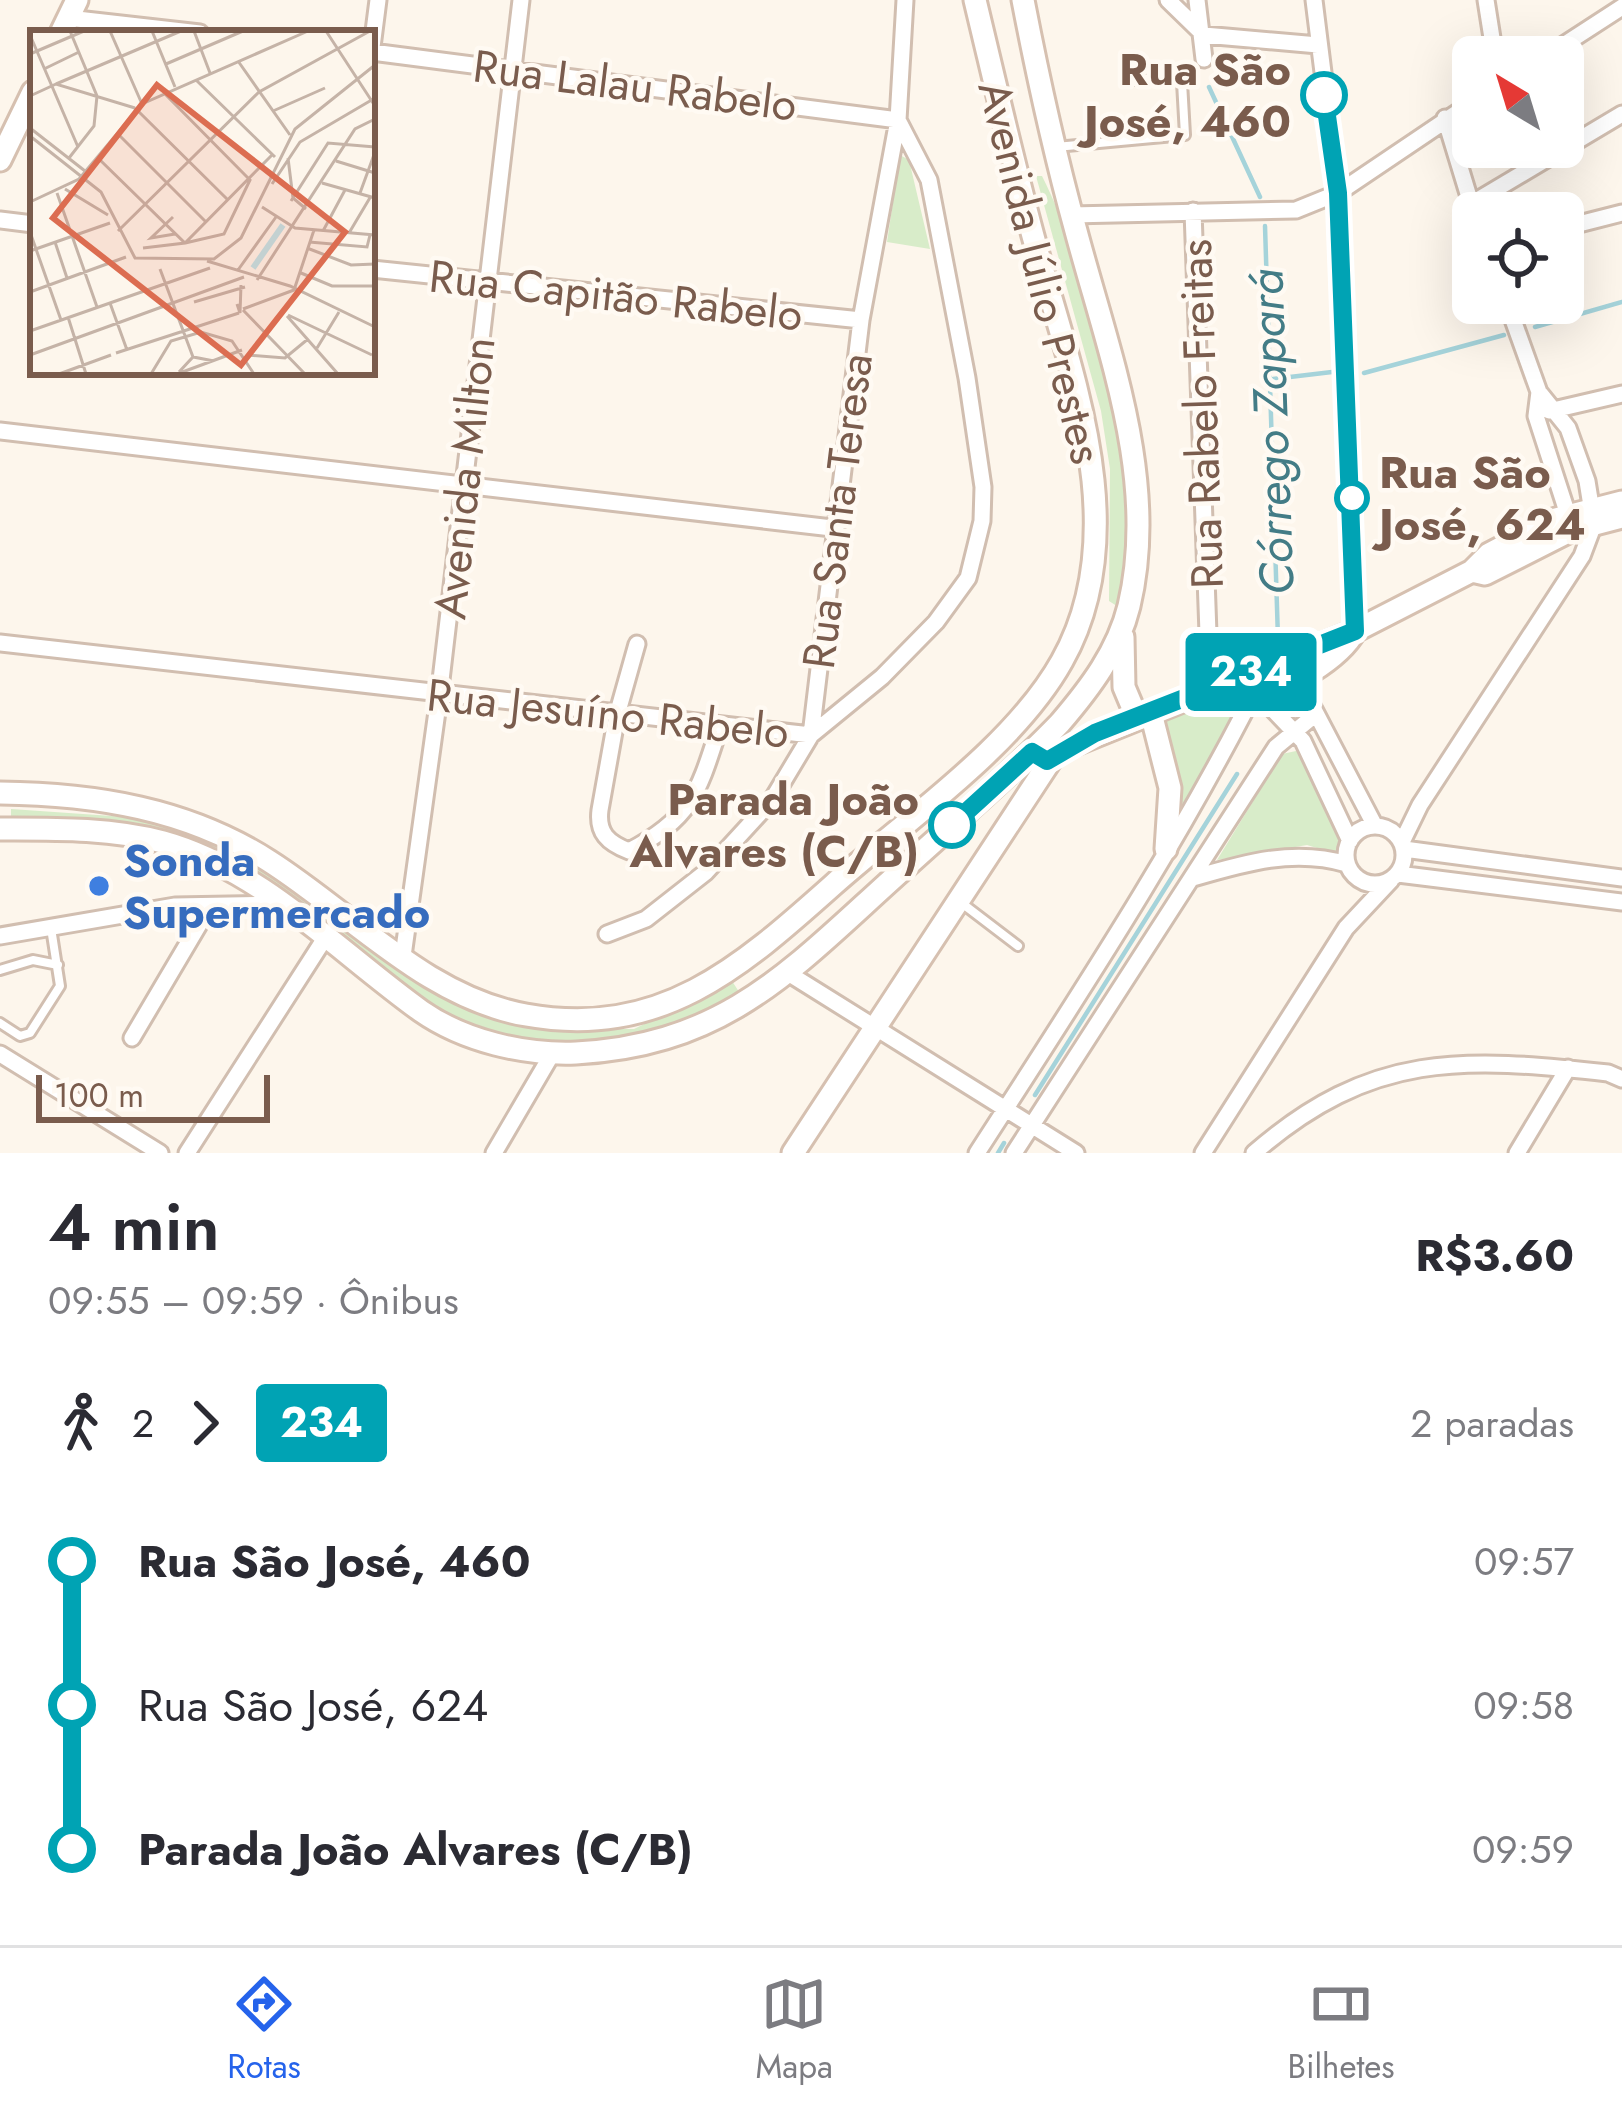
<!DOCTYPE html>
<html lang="pt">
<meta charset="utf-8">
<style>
body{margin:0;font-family:Jost,sans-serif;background:#f7f7f7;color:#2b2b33;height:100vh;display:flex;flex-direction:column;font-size:45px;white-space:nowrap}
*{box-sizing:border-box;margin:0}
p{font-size:39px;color:#7c7c81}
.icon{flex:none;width:66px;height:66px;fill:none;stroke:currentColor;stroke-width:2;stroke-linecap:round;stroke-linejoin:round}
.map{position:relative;height:1153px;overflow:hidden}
.side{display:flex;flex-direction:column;background:#fff;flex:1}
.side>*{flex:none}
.badge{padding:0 24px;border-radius:9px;font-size:42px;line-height:78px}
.needle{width:78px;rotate:322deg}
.buttons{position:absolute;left:1452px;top:36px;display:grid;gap:24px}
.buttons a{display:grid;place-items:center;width:132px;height:132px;border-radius:18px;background:#fff;box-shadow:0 12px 48px #0002;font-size:60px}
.scale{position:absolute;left:36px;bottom:30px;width:234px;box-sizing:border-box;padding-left:12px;border:6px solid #7a5c4d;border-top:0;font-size:33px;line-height:42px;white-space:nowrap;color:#7a5c4d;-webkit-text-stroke:9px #fffaf3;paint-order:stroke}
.map>.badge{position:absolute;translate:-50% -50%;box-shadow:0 0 0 6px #fff}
.legs{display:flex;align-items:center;gap:18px;height:132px;padding:0 48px;font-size:39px}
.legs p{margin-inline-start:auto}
.summary{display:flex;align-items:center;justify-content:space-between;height:204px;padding:0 48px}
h1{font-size:66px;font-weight:600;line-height:90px}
ul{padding:0 48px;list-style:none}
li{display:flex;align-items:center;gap:42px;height:144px;font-size:45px}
li i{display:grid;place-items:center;width:18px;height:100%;margin:0 15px;background:currentColor}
li i::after{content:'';width:30px;height:30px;margin:-15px;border:9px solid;border-radius:50%;background:#fff}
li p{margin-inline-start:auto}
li:first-child i{background:linear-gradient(#0000 50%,currentColor 0)}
li:last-child i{background:linear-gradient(currentColor 50%,#0000 0)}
.dock{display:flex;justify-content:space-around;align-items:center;height:168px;border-top:3px solid #e1e1e2;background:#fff;font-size:33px;color:#7c7c81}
.dock a{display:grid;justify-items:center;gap:6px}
.dock .active{color:#2563eb}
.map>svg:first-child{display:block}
.green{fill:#d8ecc9}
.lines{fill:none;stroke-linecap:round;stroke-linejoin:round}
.stream{stroke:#a5d3da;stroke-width:4.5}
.lane-casing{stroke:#d1beb0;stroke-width:14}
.street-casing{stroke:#d1beb0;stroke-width:21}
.secondary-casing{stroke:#d6c0b0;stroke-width:27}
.lane{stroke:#fff;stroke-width:8}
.street{stroke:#fff;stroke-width:15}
.secondary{stroke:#fff;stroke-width:21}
.line-1-casing{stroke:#fff;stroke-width:27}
.line-1{stroke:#00a3b4;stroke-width:18}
.stop-1-dot{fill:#fff;stroke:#00a3b4;stroke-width:6}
.shop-dot{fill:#3f7fe0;stroke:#fffaf3;stroke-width:4.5}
.labels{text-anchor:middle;stroke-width:9;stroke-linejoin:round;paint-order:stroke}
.stop-label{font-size:45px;font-weight:bold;fill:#7a5c4d;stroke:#fffaf3;text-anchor:end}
.street-label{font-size:45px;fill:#7a5c4d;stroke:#fffaf3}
.shop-label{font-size:45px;font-weight:bold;fill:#366cbe;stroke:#fffaf3;text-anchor:start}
.water-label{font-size:48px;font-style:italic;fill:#437c86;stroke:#fffaf3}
.inset-river{fill:none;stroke:#bfe3e8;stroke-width:6}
.inset-road{fill:none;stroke:#c5b3a7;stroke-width:3}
.view{fill:#dc6d51;fill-opacity:0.15;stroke:#dc6d51;stroke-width:6}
.inset-edge{fill:none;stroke:#7a5c4d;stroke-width:6}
</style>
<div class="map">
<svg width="1622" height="1153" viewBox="0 0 1622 1153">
<rect width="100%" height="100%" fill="#fdf6ec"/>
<path class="green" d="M900,155L909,160L930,249L887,242Z
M1036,176H1042C1087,265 1130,426 1134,527C1136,553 1127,583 1123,610L1109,601L1110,469L1101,411Z
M1213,692L1252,702L1181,813L1159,716Z
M1296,751L1307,755L1341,839L1337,854L1307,845L1217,860L1282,754Z
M11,809L155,819L219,842L284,880L441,993L563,1029H634L732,981L743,998L691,1026L565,1048L492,1037L432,1010L212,856L11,823Z"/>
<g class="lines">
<path class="stream" d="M1209,87L1260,197
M1265,226L1278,639
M1535,327L1622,302
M1364,373L1504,335
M1273,379L1332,372
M1035,1095L1237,774
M998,1153L1004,1143"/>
<g class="lane-casing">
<path id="lane" d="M1056,147L1185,135L1182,82L1174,77L1132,80
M959,901L1018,946
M0,970L33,960L58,965
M0,1023L20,1036L30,1033L60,986L51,928"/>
</g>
<g class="street-casing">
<path id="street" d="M1168,0L1204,35L1318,45
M1197,0L1204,59
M1314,0L1338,193L1355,631
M1486,0L1495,57
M68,18L200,33
M372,47L378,0
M1545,57L1622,7
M1445,118L1473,210
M1471,204L1622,114
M1193,211L1210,690
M1071,215L1296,210L1338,193L1473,102
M0,220L33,224
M1563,228L1622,213
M372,269L861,320
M1539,392L1536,416L1570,521
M1549,411L1622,394
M0,431L832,528
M0,643L811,735L882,677L936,622L968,578L982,521L983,487L967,378L929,180L898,120L372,52
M637,644L617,715L600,810C597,833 608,843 629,851C693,818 699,790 720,725
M1296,675L1375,826
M1258,694L1303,741L1350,841
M1346 855a29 29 0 1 1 58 0a29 29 0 1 1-58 0Z
M1402,842L1420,805L1582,556L1594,524L1587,481L1568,428L1539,392L1507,303
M1404,849L1622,878
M1398,874L1622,902
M1193,878C1244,863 1294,848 1347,864
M607,934L646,919L706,872L772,800L811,735L861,320L898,120L905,0
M0,936L175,906L280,904
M403,956L439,697L521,0
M788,973L1076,1153
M132,1038L210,906
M0,1054L160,1153
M187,1153L325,938
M494,1153L552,1054
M977,1153C1079,995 1186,833 1268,665
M1014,1153L1276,747L1316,714
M1203,1153L1346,928L1391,880
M1254,1153C1371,1051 1463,1057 1608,1073L1622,1079
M1517,1153L1568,1068"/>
</g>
<g class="secondary-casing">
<path id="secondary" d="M61,33L77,0
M0,160L33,92
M1472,571L1485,574L1572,530L1622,517
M1123,637L1124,687L1137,718
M1215,690C1228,691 1243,694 1255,693C1288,691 1340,658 1355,631
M1151,713L1170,788L1166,849
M0,793C95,794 188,809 269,861C351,913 427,998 526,1015C660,1039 740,968 833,885C906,820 1014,747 1062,661C1136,530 1069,368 1033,236C1012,158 994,79 975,0
M0,829C53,829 111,828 163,842C261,869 340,953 421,1011C464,1041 524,1055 576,1053C728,1045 794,967 900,872C954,823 1010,775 1060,723C1090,688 1118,651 1129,606C1159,481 1108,351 1076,231C1055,155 1038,78 1023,0
M793,1153L1056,752L1355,631L1472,571L1489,554L1556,519L1622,502"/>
</g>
<use href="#lane" class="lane"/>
<use href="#street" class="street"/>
<use href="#secondary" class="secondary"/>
</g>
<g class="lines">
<g class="line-1-casing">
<path id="line-1" d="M952,825L1032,752L1047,761L1095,733L1355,631L1338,193L1324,95"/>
</g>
<use href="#line-1" class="line-1"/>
</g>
<g class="stop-1-dot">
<circle cx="1324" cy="95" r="21"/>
<circle cx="1352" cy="498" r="15"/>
<circle cx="952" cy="825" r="21"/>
</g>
<circle class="shop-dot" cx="99" cy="886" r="12"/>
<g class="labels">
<g class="stop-label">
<text x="1291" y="85">Rua São<tspan x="1291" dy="52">José, 460</tspan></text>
<text x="1379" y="488" text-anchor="start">Rua São<tspan x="1379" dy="52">José, 624</tspan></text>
<text x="919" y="815">Parada João<tspan x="919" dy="52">Alvares (C/B)</tspan></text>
</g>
<g class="street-label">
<text transform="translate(635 85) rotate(7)" y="16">Rua Lalau Rabelo</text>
<text transform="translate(1041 272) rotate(76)" y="16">Avenida Júlio Prestes</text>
<text transform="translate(616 295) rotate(6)" y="16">Rua Capitão Rabelo</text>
<text transform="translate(1201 414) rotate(-92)" y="16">Rua Rabelo Freitas</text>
<text transform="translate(464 478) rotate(-84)" y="16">Avenida Milton</text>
<text transform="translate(837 511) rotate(-83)" y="16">Rua Santa Teresa</text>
<text transform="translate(608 713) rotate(6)" y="16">Rua Jesuíno Rabelo</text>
</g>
<g class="shop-label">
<text x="123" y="876">Sonda<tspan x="123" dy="52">Supermercado</tspan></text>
</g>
<g class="water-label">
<text transform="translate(1271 432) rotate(-92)" y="17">Córrego Zapará</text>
</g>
</g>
<g transform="translate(30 30)">
<rect width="345" height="345" fill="#fdf6ec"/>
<path class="inset-river" d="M223,238L253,195"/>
<path class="inset-road" d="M80,1L112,74M122,1L145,57M164,1L180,43M296,1L345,76M0,5L48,117M0,24L54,1M208,31L260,105M136,34L213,1M14,39L49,22M166,50L245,127M26,54L151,1M0,66L26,54L105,78M105,78L198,170M243,81L295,58M0,98L55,141M87,103L175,191M0,106L71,162L105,228L184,229L211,208L265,99L345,35M39,128L64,96L67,66L40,1M258,128L263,168L276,179M69,129L155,213L194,204L220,150L135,64M306,131L345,143M292,153L345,168M242,154L270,112L345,68M35,159L78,185M27,163L67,277M330,163L345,122M261,171L298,113L345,117M0,172L49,149L112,74L278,1M232,177L265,198L345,205M143,187L121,208L145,204M88,201L229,62L340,1M293,201L315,160M0,202L31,290M319,203L341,166M25,212L37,248M279,212L337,217L340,205M113,218L155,213L242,125M277,218L321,235L345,234M0,221L80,193M177,231L260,256L345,297M130,239L163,327M208,240L246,187M271,243L302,256H345M227,250L325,99L345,89M0,262L96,227M164,272L215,257M80,273L97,320M207,274L210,283L211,255M213,279L264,260L284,200M213,280L275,344M258,285L342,325M257,286L308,344M38,287L56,344M0,301L180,238M287,318L309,282M86,323L209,283M0,325L214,247M218,325L255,328L278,309M149,342L163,327L184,331M29,344L81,325M121,344L141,311L171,302L202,311L224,344M147,344L212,320"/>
<path class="view" d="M127,55L315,202L211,335L23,188Z"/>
<rect width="345" height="345" class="inset-edge"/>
</g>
</svg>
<div class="buttons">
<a><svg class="needle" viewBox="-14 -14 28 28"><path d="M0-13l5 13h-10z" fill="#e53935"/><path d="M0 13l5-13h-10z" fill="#7c7c81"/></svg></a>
<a><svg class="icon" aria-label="locate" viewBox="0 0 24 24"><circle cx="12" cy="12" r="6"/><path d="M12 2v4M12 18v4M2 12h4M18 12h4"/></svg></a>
</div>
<div class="scale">100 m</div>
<b class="badge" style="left:1251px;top:672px;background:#00a3b4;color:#fff">234</b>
</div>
<section class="side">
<div class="summary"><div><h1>4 min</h1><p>09:55 – 09:59 · Ônibus</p></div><b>R$3.60</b></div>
<div class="legs"><svg class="icon" aria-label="walk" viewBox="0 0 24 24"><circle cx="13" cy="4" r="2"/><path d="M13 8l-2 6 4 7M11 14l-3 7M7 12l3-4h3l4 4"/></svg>2<svg class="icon" aria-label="forward" viewBox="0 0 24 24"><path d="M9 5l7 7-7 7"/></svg><b class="badge" style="background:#00a3b4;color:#fff">234</b><p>2 paradas</p></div>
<ul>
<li><i style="color:#00a3b4"></i><b>Rua São José, 460</b><p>09:57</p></li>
<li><i style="color:#00a3b4"></i><span>Rua São José, 624</span><p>09:58</p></li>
<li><i style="color:#00a3b4"></i><b>Parada João Alvares (C/B)</b><p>09:59</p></li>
</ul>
</section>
<nav class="dock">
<a class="active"><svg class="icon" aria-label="directions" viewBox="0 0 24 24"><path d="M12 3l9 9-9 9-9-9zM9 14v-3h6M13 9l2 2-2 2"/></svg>Rotas</a>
<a><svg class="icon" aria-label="map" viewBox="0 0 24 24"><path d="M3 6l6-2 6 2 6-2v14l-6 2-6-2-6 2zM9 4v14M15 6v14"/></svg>Mapa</a>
<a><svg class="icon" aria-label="tickets" viewBox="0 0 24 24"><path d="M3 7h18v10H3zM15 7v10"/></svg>Bilhetes</a>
</nav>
